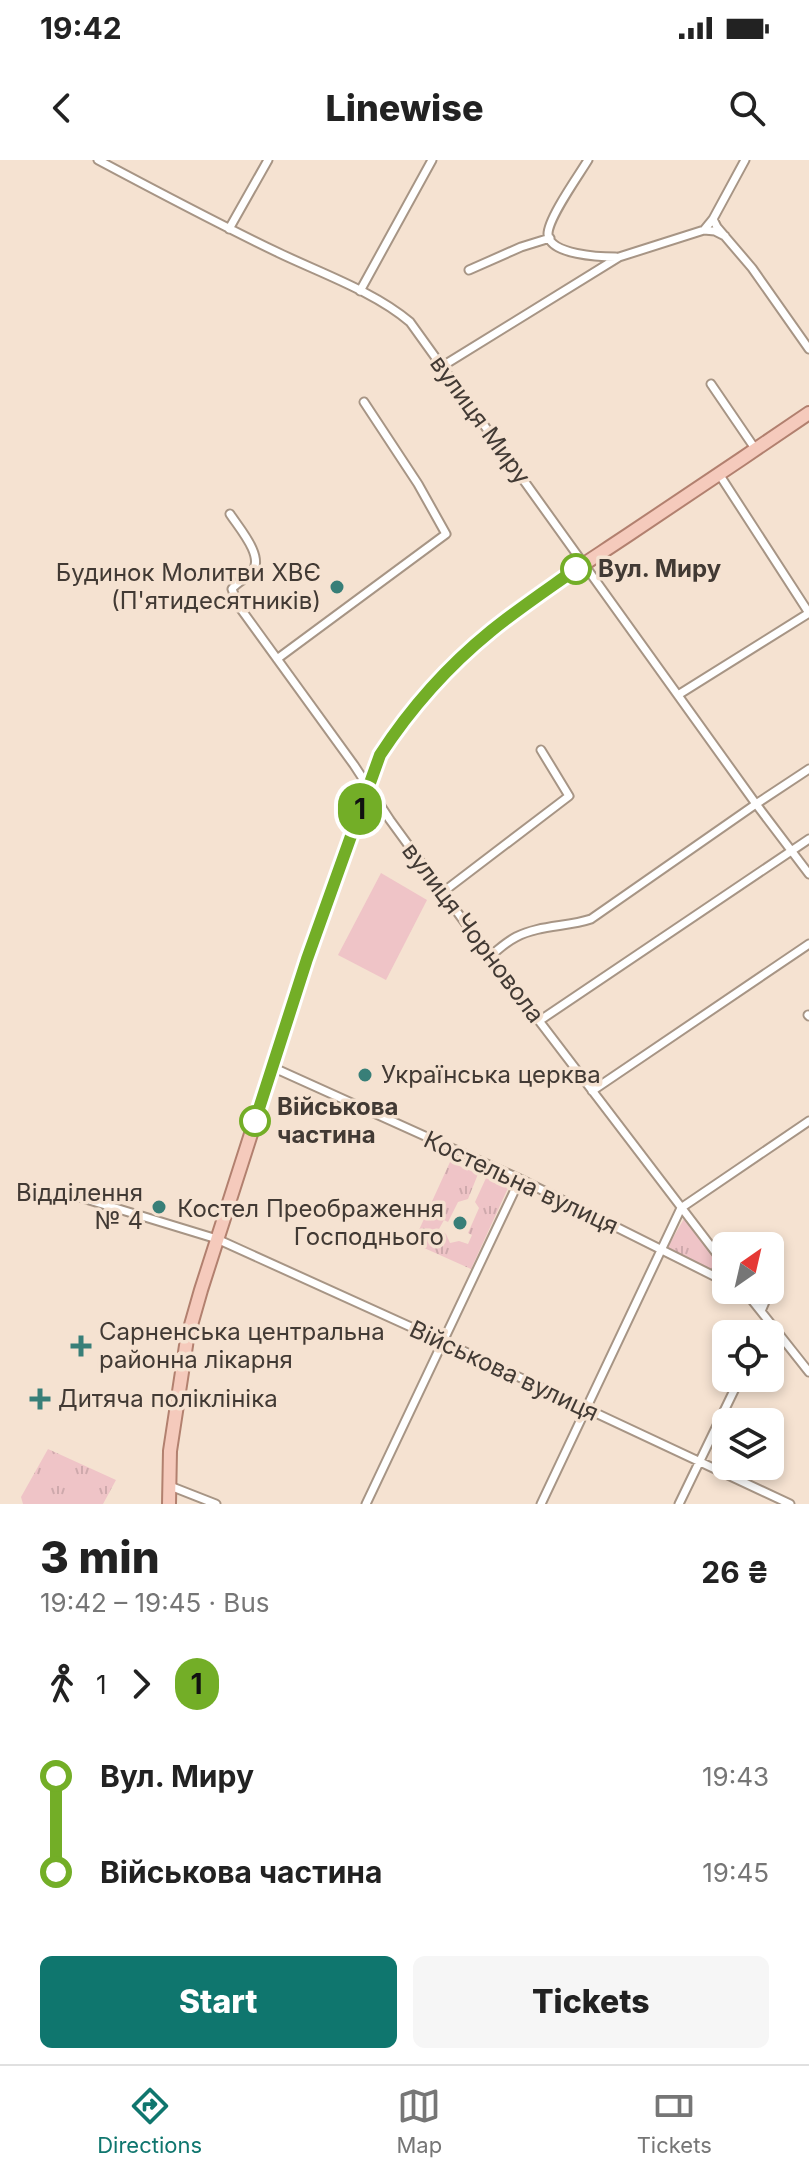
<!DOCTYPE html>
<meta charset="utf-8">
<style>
body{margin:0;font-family:Inter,sans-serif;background:#f6f6f6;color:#222;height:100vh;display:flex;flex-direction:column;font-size:30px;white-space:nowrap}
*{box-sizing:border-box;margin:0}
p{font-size:26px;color:#767676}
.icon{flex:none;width:44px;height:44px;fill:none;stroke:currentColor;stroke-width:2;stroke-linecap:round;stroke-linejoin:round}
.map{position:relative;height:1344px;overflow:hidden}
.drawer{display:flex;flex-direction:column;background:#fff;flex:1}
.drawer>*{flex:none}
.badge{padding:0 16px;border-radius:26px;font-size:28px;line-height:52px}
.needle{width:52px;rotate:34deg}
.controls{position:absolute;left:712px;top:1072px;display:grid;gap:16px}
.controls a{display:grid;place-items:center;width:72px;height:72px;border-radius:12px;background:#fff;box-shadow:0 4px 12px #0003;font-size:40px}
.map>.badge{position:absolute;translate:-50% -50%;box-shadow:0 0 0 4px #fff}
.legs{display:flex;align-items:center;gap:12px;height:88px;padding:0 40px;font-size:26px}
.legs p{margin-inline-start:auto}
.summary{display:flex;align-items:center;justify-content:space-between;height:136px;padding:0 40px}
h1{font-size:44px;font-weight:800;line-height:60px}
.action{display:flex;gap:16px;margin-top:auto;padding:16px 40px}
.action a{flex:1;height:92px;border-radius:12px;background:#0f766e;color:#fff;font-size:32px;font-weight:800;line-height:92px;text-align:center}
.action a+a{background:#f6f6f6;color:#222}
ul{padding:0 40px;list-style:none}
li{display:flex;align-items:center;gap:28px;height:96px;font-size:30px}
li i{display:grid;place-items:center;width:12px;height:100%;margin:0 10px;background:currentColor}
li i::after{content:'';width:20px;height:20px;margin:-10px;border:6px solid;border-radius:50%;background:#fff}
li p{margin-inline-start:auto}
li:first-child i{background:linear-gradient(#0000 50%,currentColor 0)}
li:last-child i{background:linear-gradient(currentColor 50%,#0000 0)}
.status{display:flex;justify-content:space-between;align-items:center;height:56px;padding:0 40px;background:#fff;direction:ltr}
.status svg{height:22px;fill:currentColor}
header{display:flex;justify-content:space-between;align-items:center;height:104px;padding:0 40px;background:#fff;font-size:36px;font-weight:800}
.menu{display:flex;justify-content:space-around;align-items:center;height:112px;border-top:2px solid #e0e0e0;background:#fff;font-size:22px;color:#767676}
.menu a{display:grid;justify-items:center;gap:4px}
.menu .on{color:#0f766e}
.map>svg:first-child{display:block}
.grass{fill:url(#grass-tufts)}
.pitch{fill:#efc4c7}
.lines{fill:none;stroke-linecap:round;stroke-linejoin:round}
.street-casing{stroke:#a79585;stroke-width:11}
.primary-casing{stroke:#b2806f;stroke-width:16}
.street{stroke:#fff;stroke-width:7}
.primary{stroke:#f5cabc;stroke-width:12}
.line-1-casing{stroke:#fff;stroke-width:18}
.line-1{stroke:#73ae27;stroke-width:12}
.stop-1-dot{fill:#fff;stroke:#73ae27;stroke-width:4}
.poi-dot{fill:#387f78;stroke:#f5e2d1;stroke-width:3}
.labels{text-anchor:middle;stroke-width:7;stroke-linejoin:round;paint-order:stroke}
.street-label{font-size:24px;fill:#423a34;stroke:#f5e2d1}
.stop-label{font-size:24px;font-weight:bold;fill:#423a34;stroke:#f5e2d1;text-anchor:start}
.poi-label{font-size:24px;fill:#423a34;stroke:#f5e2d1;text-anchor:end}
</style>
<div class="status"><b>19:42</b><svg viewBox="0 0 49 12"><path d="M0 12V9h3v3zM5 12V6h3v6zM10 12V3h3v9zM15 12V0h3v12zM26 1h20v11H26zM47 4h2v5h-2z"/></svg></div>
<header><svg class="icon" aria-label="back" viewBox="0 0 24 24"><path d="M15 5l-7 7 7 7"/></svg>Linewise<svg class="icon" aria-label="search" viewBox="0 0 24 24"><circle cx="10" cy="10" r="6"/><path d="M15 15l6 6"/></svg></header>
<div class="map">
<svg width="809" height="1344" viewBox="0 0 809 1344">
<defs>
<pattern id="grass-tufts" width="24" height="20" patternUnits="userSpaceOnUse" patternTransform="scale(2)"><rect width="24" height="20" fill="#efc4c7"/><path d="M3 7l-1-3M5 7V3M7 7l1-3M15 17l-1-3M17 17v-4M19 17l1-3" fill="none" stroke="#cea9ac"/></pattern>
</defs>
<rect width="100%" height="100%" fill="#f5e2d1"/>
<path class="grass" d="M450,1002L478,1014L468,1039L458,1042L448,1062L444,1060L439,1069L446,1074L450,1083L459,1081L468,1084L472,1075L468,1073L479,1048L475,1042L486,1018L508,1028L471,1109L413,1083Z
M685,1057L726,1112V1118L667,1088Z
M48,1289L116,1320L103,1344H23L21,1337Z"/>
<path class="pitch" d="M381,713L427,740L386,820L338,795Z"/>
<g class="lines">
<g class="street-casing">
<path id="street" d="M98,0C158,32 218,64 279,93C321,113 375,132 410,162L756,644L809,714
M588,0C579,15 548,58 548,74C549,95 601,97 616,97
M713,59L717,67L752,108L809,189
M229,69L268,0
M704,70L713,59L745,0
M469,110L521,87L550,78
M360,131L432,0
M441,207L619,97L704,70L715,71L725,76
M711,224L756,290
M230,354C239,368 265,397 252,412C246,419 237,422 232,429L238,445L354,605L390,660L482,786L726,1106
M277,499L446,374L418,324L364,242
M678,535L809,453L719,314
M443,732L569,636L541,590
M490,796C498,790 506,782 516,777C539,765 567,767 591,759L756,644L809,609
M808,855L809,856
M539,861L809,679
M272,907L520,1019L726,1122
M592,931L809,784
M76,1036L217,1079L444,1182L790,1344
M770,1129L775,1117
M744,1130L809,1212
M761,1151L770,1130
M760,1174L767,1160
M170,1326L216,1344
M366,1344L520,1019
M541,1344L681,1048L809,961
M679,1344L740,1218"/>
</g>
<g class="primary-casing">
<path id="primary" d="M169,1344L170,1291L187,1179L201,1130L307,799L380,595C403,560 430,526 461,497C511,450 571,413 628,375C688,335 749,294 809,253"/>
</g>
<use href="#street" class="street"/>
<use href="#primary" class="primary"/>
</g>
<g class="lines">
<g class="line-1-casing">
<path id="line-1" d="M255,961L307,799L380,595C410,549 448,506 491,471C518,449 548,429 576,409"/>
</g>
<use href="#line-1" class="line-1"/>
</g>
<g class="stop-1-dot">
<circle cx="576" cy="409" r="14"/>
<circle cx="255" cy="961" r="14"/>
</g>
<g class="poi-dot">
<circle cx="337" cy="427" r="8"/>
<circle cx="365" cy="915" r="8"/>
<circle cx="159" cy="1047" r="8"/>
<circle cx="460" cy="1063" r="8"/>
<path d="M77 1174h8v8h8v8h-8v8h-8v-8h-8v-8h8z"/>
<path d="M36 1227h8v8h8v8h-8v8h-8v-8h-8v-8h8z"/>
</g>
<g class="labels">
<g class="street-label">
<text transform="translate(480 260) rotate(54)" y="8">вулиця Миру</text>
<text transform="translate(473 773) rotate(53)" y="8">вулиця Чорновола</text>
<text transform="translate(521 1023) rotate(25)" y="8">Костельна вулиця</text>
<text transform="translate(504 1211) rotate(25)" y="8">Військова вулиця</text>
</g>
<g class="stop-label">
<text x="598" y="417">Вул. Миру</text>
<text x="277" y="955">Військова<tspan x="277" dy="28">частина</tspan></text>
</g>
<g class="poi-label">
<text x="321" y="421">Будинок Молитви ХВЄ<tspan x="321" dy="28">(П'ятидесятників)</tspan></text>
<text x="381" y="923" text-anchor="start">Українська церква</text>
<text x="143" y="1041">Відділення<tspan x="143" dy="28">№ 4</tspan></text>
<text x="444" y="1057">Костел Преображення<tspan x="444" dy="28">Господнього</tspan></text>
<text x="99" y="1180" text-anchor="start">Сарненська центральна<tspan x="99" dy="28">районна лікарня</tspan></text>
<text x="58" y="1247" text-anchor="start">Дитяча поліклініка</text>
</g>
</g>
</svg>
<div class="controls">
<a><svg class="needle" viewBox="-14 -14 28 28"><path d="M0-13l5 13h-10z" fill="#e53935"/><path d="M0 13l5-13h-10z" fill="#767676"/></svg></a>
<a><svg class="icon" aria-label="locate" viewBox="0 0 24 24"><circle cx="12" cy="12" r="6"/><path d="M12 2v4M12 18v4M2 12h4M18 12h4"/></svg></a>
<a><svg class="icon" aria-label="layers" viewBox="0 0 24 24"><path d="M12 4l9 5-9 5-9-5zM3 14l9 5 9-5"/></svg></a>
</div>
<b class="badge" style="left:360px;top:649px;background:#73ae27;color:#111">1</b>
</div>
<section class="drawer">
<div class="summary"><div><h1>3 min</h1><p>19:42 – 19:45 · Bus</p></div><b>26 ₴</b></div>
<div class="legs"><svg class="icon" aria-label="walk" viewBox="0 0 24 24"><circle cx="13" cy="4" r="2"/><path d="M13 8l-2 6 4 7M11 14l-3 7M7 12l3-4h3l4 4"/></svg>1<svg class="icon" aria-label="forward" viewBox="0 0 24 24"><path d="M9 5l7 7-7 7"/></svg><b class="badge" style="background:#73ae27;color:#111">1</b></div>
<ul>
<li><i style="color:#73ae27"></i><b>Вул. Миру</b><p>19:43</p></li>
<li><i style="color:#73ae27"></i><b>Військова частина</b><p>19:45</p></li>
</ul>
<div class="action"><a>Start</a><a>Tickets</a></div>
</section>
<nav class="menu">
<a class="on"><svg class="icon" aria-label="directions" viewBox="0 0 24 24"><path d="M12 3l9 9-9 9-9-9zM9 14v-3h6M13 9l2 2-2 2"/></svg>Directions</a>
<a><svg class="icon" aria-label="map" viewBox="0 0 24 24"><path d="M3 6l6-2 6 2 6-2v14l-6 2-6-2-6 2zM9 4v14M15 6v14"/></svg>Map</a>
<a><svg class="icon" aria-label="tickets" viewBox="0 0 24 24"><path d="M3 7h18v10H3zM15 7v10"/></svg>Tickets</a>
</nav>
